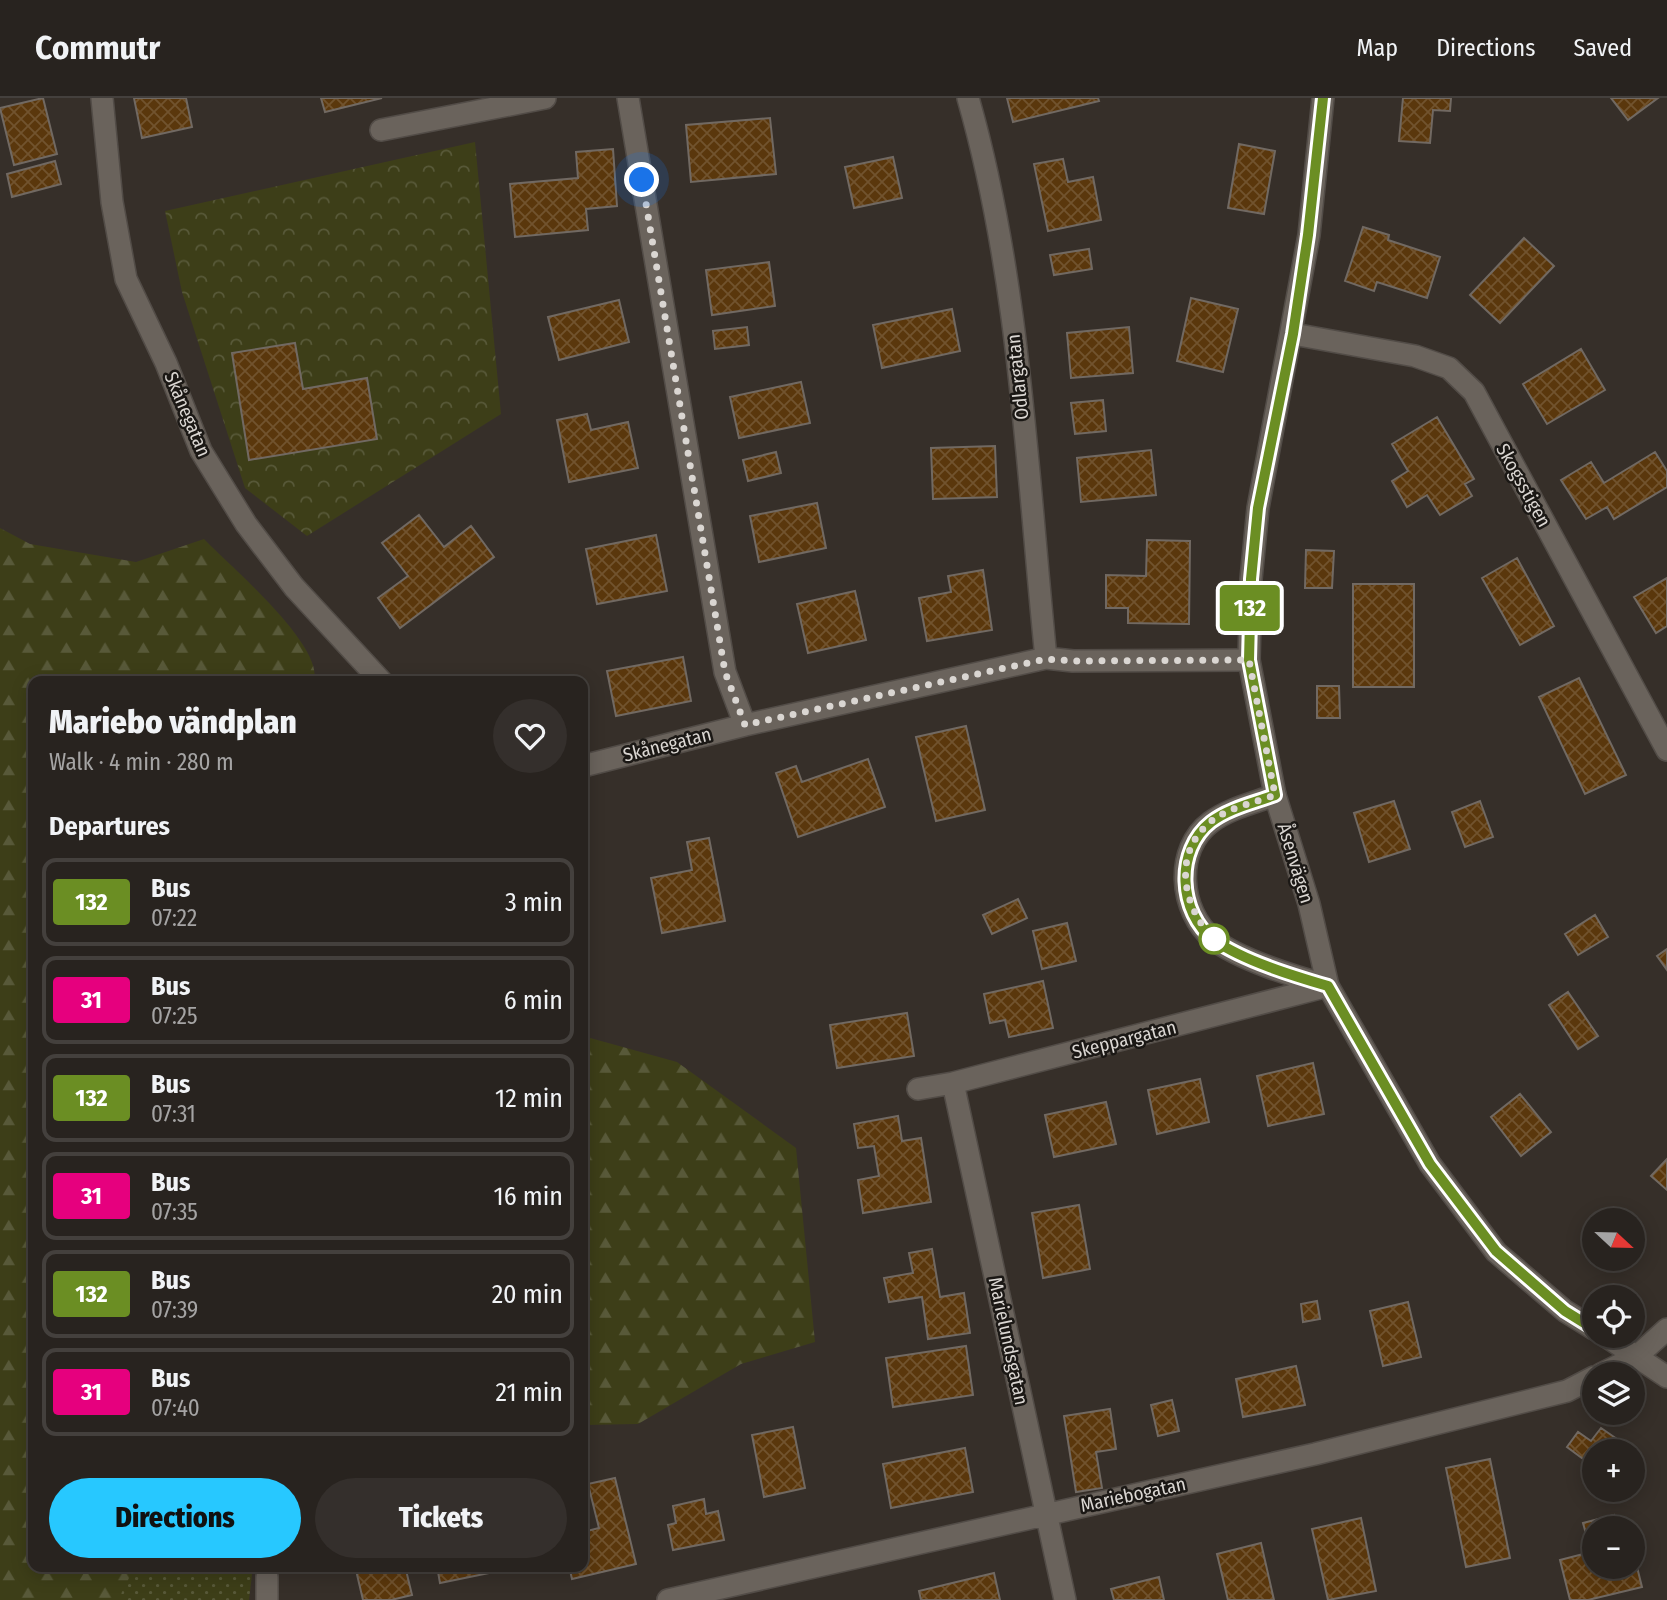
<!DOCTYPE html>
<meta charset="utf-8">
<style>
body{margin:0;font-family:"Fira Sans Condensed",sans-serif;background:#342f2c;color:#f1f3f6;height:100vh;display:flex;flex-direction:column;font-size:26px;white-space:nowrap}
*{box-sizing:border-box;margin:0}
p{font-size:23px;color:#a5a4a4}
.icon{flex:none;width:38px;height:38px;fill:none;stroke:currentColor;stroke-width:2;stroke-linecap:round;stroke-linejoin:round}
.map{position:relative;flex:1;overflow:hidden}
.drawer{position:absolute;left:28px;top:578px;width:560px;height:896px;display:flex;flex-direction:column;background:#28231f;border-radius:14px;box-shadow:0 4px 18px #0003,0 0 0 2px #44403d}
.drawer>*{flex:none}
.badge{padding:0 14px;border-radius:5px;font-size:24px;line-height:46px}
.needle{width:46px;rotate:112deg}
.tools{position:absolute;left:1582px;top:1110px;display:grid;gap:14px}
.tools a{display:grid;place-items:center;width:63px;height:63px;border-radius:50%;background:#28231f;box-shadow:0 4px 18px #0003,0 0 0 2px #44403d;font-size:35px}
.you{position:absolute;width:35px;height:35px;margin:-18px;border:5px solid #fff;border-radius:50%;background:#1a73e8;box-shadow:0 0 0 10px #1a73e833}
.map>.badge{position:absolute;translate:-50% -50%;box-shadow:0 0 0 4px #fff}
h2{padding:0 21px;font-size:26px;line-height:63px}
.round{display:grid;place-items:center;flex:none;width:74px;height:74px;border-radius:37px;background:#342f2c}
.summary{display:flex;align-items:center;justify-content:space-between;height:119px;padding:0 21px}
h1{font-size:33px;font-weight:800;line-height:52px}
.primary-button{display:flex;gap:14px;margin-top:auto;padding:14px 21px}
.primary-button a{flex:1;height:80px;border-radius:42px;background:#27c8ff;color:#111;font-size:28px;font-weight:800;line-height:80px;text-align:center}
.primary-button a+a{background:#342f2c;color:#f1f3f6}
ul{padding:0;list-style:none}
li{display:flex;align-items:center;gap:21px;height:88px;margin:0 14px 10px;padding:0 7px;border:4px solid #44403d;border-radius:14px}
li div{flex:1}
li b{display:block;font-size:26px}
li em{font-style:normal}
li .badge{min-width:77px;font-weight:700;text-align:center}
header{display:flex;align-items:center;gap:42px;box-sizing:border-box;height:98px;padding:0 35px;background:#28231f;border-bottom:2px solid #44403d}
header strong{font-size:33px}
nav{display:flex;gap:38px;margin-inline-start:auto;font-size:24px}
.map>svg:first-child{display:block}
.grass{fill:url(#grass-dots)}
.forest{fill:url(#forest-firs)}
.park{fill:url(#park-crowns)}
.building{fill:url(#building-cross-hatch);stroke:#716962;stroke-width:2}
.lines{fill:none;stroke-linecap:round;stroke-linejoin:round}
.street-casing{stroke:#524c47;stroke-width:24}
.secondary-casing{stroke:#524c47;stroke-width:24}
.street{stroke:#6a635c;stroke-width:21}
.secondary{stroke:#6a635c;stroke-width:21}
.line-casing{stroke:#fff;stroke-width:16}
.line{stroke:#6b8e23;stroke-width:10}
.walk{stroke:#dad6d2;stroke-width:7;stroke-dasharray:0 12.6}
.stop-dot{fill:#fff;stroke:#6b8e23;stroke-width:3.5}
.labels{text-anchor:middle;stroke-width:5;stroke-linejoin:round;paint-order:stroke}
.street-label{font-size:19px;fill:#dad6d2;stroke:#1b1815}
</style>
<header>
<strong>Commutr</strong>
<nav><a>Map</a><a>Directions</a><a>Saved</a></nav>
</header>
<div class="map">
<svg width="1667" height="1502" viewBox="0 0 1667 1502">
<defs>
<pattern id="grass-dots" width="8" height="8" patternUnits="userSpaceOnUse" patternTransform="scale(1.75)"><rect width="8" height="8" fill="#3d3e18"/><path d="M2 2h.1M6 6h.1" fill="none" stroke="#585939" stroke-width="1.8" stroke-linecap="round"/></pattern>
<pattern id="forest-firs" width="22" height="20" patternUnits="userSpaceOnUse" patternTransform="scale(1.75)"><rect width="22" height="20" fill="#3d3e18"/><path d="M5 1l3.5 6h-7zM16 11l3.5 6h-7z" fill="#585939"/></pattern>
<pattern id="park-crowns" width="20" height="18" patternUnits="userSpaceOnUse" patternTransform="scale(1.75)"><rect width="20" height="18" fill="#3d3e18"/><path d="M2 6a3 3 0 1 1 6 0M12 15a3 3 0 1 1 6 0" fill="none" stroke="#585939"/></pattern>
<pattern id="building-cross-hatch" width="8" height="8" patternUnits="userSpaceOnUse" patternTransform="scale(1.75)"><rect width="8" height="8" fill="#5a370c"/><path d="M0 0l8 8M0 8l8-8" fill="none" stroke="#71532e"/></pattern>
</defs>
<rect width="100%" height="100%" fill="#362f29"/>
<path class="grass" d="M134,1468H253L249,1502H112Z"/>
<path class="forest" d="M0,430L30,446L136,464L204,441C229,467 324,547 314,583H33V1468H135L118,1502H0Z
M583,938L677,964L796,1050L815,1244L741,1266L638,1326L583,1327Z"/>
<path class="park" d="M475,44L501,316L307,438L245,390L182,194L165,113Z"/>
<path class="building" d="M43,0L57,56L14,67L0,10Z
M134,0H186L192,29L142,40Z
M321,0H382L325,14Z
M1007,0H1098L1099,3L1013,24Z
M1403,0H1451L1450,13L1433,12L1430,45L1399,43Z
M1611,0H1658L1628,22Z
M770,20L776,76L691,84L686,27Z
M1239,46L1275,53L1264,116L1228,110Z
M613,51L617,108L586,111L588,132L515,139L510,86L578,80L576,54Z
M893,59L902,100L854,110L845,69Z
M1063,61L1068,84L1093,79L1101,122L1048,133L1034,66Z
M55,63L61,86L12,99L7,76Z
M1363,129L1389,137L1388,142L1440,159L1427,200L1377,184L1374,193L1345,183Z
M1524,140L1554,168L1500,225L1470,197Z
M1089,151L1092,171L1054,177L1050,157Z
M769,164L775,208L712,217L706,172Z
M1191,200L1238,211L1223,274L1177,263Z
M619,202L629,244L559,262L548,219Z
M952,211L960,253L882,270L873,227Z
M747,229L749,247L715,251L713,233Z
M1129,229L1133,275L1071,280L1067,235Z
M295,245L303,291L367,280L377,341L249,362L232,255Z
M1581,251L1605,292L1547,326L1523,286Z
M801,284L810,325L739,340L730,299Z
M1103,302L1106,333L1075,336L1071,305Z
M587,316L591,332L628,324L638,370L569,384L557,322Z
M1437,319L1474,381L1465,386L1472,398L1440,417L1427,397L1407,409L1392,383L1408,373L1392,346Z
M995,348L997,399L933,401L931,350Z
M1151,352L1156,397L1081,404L1077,360Z
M776,354L781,375L748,383L743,362Z
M1655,354L1667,373V389L1614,421L1607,409L1586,421L1561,382L1591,364L1604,385Z
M817,405L826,450L759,464L750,418Z
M419,417L444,449L471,428L494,459L400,530L378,500L408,478L382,445Z
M656,437L667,493L597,506L586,451Z
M1147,442L1190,443L1189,526L1128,525V510H1106V477L1146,478Z
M1306,452L1334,453L1332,490H1305Z
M1517,460L1554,528L1520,547L1482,480Z
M983,472L992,532L927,543L919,500L951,494L948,478Z
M1667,480V528L1656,535L1634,499Z
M1353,486H1414V589H1353Z
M855,493L866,542L808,555L797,506Z
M683,559L691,603L616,618L607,573Z
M1579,580L1626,677L1585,696L1539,599Z
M1317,588H1339L1340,620H1317Z
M966,628L985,712L936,723L916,639Z
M868,661L885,709L798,739L776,675L796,668L802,684Z
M1394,703L1410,751L1369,764L1354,715Z
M1480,703L1493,739L1465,749L1452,714Z
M709,740L725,823L662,835L651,780L692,772L687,744Z
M1018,801L1027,820L992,836L983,817Z
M1595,817L1608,839L1578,857L1565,836Z
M1067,825L1076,863L1042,871L1033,833Z
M1667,851V872L1657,858Z
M1043,883L1053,930L1009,939L1005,922L990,925L984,896Z
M1568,894L1598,938L1578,951L1549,907Z
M907,915L914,958L837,970L830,927Z
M1313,965L1324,1016L1268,1028L1257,978Z
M1200,981L1209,1024L1157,1036L1148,992Z
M1520,996L1551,1034L1521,1058L1491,1019Z
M1106,1004L1116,1046L1054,1059L1045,1017Z
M898,1018L902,1043L921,1040L931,1104L863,1115L858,1082L879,1078L874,1048L858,1050L854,1026Z
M1667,1061V1092L1651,1078Z
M1079,1107L1090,1171L1043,1180L1032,1115Z
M932,1151L940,1199L964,1195L970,1235L928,1241L922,1199L889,1204L884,1180L913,1175L909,1155Z
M1317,1203L1320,1221L1303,1224L1301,1206Z
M1408,1204L1421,1259L1383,1268L1370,1213Z
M966,1248L973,1297L893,1309L886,1260Z
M1296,1268L1305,1307L1243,1319L1236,1281Z
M1172,1302L1179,1333L1158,1338L1151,1307Z
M1110,1311L1116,1351L1096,1354L1102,1390L1076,1394L1064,1318Z
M793,1329L805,1390L764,1399L752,1337Z
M1601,1330L1630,1350L1594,1353V1369L1567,1349L1578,1334L1591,1343Z
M965,1350L973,1394L891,1410L883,1366Z
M1490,1361L1510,1460L1466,1469L1446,1370Z
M615,1380L636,1466L572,1481L569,1468H583V1434L599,1430L588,1386Z
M704,1401L706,1416L718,1413L724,1442L673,1452L668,1427L676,1425L673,1408Z
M1614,1417L1617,1430H1594V1468H1633V1453L1642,1489L1588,1502H1570L1560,1462L1591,1454L1583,1425Z
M1361,1420L1376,1493L1328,1502L1312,1431Z
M1261,1445L1274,1502H1228L1217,1456Z
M355,1468H405L412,1497L391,1502H363Z
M437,1468H514V1470L440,1485Z
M994,1475L1000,1502H921L919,1493Z
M1159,1479L1164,1502H1114L1111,1491Z"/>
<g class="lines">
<g class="street-casing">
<path id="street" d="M102,0L112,104L126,181L166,265L201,353L246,426L294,489L381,583
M628,0L725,574L745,627
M968,0C1020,181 1027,374 1046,560
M381,32L545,0
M1293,236L1415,258L1449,270L1474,294L1667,652
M583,668L745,627L1046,560L1073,563L1249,562
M1275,697C1254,705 1230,710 1211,724C1174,751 1179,813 1213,841C1238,861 1295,879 1326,887
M953,985L1065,1502
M918,991L953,985L1328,888
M1601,1276L1637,1258L1667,1231
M267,1502V1479
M668,1502L1315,1356L1567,1293L1594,1279"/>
</g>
<g class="secondary-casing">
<path id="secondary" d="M1323,0L1309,137L1258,410L1251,481L1249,562L1275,697L1309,806L1328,888L1430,1066L1496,1154L1565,1213L1594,1231
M1604,1237L1667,1279"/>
</g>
<use href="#street" class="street"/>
<use href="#secondary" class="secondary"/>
</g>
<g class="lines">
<g class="line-casing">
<path id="line" d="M1323,0L1308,137L1293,236L1258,410L1251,481L1249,562L1275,697C1254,705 1229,710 1211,724C1175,752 1178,815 1214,842C1244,863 1294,878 1328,888L1430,1066L1496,1153L1565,1213L1594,1231"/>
</g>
<use href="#line" class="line"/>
<path class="walk" d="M642,82L725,574L745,627L1046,561L1073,563L1249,562L1275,697C1255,705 1226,710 1209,725C1171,758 1184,811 1214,841"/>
</g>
<circle class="stop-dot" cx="1214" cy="841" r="14"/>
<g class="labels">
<g class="street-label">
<text transform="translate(1017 279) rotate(-96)" y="7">Odlargatan</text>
<text transform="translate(188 316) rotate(67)" y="7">Skånegatan</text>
<text transform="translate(1524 387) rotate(61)" y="7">Skogsstigen</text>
<text transform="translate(667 646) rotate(-14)" y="7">Skånegatan</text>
<text transform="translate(1296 765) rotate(73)" y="7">Åsenvägen</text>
<text transform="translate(1124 941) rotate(-14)" y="7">Skeppargatan</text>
<text transform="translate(1009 1243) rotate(78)" y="7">Marielundsgatan</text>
<text transform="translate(1133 1396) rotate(-12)" y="7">Mariebogatan</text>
</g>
</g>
</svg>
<div class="tools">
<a><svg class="needle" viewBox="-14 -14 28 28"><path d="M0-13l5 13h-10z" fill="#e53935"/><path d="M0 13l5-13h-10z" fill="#a5a4a4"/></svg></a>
<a><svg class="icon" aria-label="locate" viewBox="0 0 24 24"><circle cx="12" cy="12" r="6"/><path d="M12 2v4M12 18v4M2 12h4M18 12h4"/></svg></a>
<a><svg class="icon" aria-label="layers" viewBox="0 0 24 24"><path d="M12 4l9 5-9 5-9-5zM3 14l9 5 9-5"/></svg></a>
<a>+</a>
<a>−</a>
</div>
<div class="you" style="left:642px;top:82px"></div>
<b class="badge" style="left:1250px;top:510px;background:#6b8e23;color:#fff">132</b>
<section class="drawer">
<div class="summary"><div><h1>Mariebo vändplan</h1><p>Walk · 4 min · 280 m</p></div><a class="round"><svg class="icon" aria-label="heart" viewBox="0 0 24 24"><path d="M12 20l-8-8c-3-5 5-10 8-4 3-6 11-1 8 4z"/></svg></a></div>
<h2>Departures</h2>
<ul>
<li><span class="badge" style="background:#6b8e23;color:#fff">132</span><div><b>Bus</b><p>07:22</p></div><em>3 min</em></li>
<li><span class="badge" style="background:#e6007e;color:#fff">31</span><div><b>Bus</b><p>07:25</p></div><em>6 min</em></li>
<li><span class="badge" style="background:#6b8e23;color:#fff">132</span><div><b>Bus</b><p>07:31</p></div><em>12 min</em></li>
<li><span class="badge" style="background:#e6007e;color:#fff">31</span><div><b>Bus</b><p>07:35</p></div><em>16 min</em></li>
<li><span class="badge" style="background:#6b8e23;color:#fff">132</span><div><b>Bus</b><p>07:39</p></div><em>20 min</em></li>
<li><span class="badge" style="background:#e6007e;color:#fff">31</span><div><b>Bus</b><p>07:40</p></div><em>21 min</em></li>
</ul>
<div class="primary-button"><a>Directions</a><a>Tickets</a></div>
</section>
</div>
